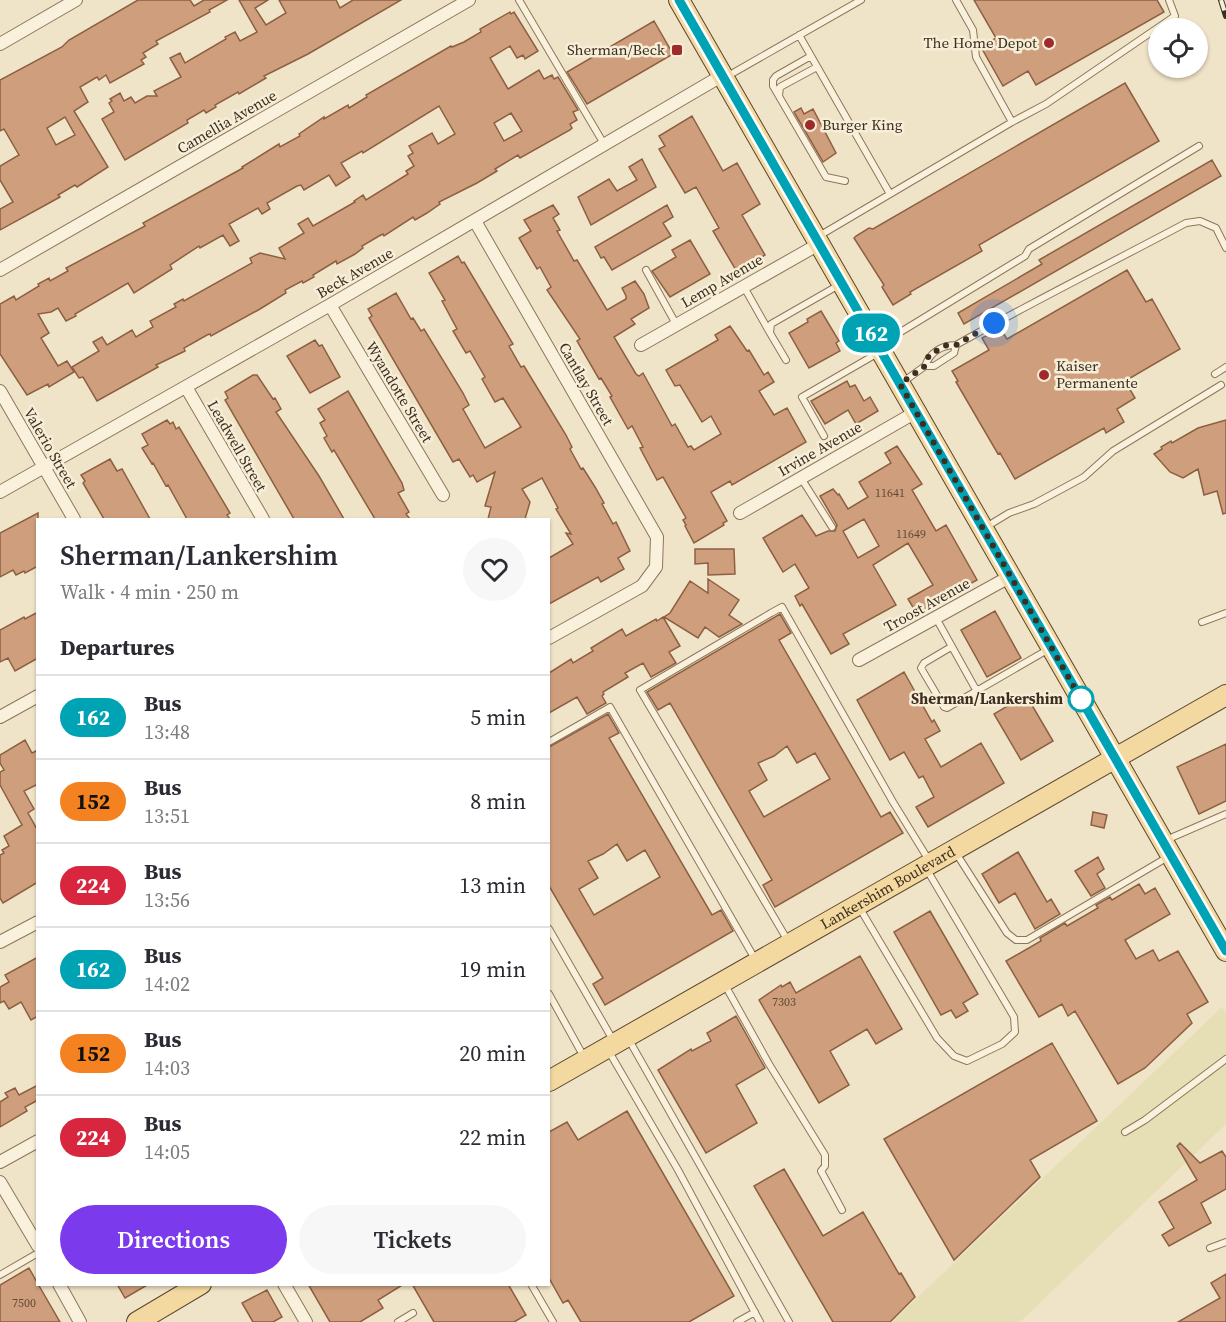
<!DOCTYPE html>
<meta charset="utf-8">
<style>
body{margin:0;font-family:"Source Serif 4",serif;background:#f7f7f7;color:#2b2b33;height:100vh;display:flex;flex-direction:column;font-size:22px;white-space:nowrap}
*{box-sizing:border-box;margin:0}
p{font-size:20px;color:#7c7c81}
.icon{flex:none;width:33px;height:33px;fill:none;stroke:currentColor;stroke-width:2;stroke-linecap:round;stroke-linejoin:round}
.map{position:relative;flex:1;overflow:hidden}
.details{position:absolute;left:36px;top:518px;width:514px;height:768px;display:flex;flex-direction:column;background:#fff;border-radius:0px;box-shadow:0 2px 4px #0004}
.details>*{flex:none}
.badge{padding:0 12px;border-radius:20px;font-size:21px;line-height:39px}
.buttons{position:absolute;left:1148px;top:18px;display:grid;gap:12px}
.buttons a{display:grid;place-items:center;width:60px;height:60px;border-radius:50%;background:#fff;box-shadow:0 2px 4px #0004;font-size:30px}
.you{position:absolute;width:30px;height:30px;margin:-15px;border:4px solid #fff;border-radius:50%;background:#1a73e8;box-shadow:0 0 0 9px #1a73e833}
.map>.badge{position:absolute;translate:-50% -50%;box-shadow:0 0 0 3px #fff}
h2{padding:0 24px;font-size:22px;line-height:54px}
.round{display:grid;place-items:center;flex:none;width:63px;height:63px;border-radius:32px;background:#f7f7f7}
.summary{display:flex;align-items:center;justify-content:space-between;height:102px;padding:0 24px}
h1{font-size:28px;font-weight:600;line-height:45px}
.cta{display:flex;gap:12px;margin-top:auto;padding:12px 24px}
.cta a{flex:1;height:69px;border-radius:36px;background:#7c3aed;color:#fff;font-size:24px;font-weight:600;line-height:69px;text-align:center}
.cta a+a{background:#f7f7f7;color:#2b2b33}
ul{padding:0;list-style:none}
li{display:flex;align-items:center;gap:18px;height:84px;padding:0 24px;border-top:2px solid #e1e1e2}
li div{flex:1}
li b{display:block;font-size:22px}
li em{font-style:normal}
li .badge{min-width:66px;font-weight:700;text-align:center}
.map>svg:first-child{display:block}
.farmland{fill:#e6deb5}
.building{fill:#cf9f7d;stroke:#8d5f41;stroke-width:1.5;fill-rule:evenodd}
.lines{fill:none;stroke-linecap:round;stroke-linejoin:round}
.service-casing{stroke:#8d765c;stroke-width:8}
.minor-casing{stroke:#8d765c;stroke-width:14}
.primary-casing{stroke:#5b4430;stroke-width:22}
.service{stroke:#faf1dc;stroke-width:6}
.minor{stroke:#faf1dc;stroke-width:12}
.primary{stroke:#f3d9a0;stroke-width:20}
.rail-casing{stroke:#3d2e20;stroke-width:6}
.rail{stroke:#f7eed8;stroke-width:4;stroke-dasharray:11;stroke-linecap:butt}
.line-casing{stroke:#fff;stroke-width:14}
.line{stroke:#00a3b4;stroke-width:9}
.walk{stroke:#3d2e20;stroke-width:6;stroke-dasharray:0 10.8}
.poi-dot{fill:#9e2a2b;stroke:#f7eed8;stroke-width:2}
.stop-dot{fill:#fff;stroke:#00a3b4;stroke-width:3}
.labels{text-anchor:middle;stroke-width:5;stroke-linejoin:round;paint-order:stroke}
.number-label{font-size:12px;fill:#624a37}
.poi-label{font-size:15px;fill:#3d2e20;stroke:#f7eed8;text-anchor:end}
.street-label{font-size:15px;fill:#3d2e20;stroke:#f7eed8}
.stop-label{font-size:15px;font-weight:bold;fill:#3d2e20;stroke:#f7eed8;text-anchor:end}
</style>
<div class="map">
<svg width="1226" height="1322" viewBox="0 0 1226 1322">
<rect width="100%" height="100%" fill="#f0e4c8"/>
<path class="farmland" d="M1222,1007L1226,1014V1124L1020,1322H892Z"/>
<path class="building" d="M138,0H190L194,6L204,0H227L209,10L210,12L156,41L158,44L143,53L146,57L141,60L144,64L110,83L106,75L99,80L97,77L80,87L88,102L74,111L108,167L77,187L75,185L58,195L60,197L51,202L0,230V209L13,202L0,180V166L19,155L4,129L0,131V80L62,47L69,40ZM65,117L75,135L56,145L47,128Z
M239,0H268L255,8L266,25L286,13L279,0H336L340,8L353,0H401L308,54L264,76L266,78L239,94L238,92L215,105L216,107L206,113L204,110L187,120L188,123L125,160L102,119L114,112L109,103L112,101L110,99L120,93L124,101L131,97L135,103L147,96H157L154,91L181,77L170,58L180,53L185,63L226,39L225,37L235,32L240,41L257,32Z
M974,0H1157L1164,12L1036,85L1028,71L1003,86L981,47L996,38Z
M510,12L511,14L514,12L538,51L525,59L523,55L517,58L510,46L490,58L508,89L539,70L544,79L552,75L554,79L558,77L578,110L573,112L577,120L570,124L572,128L570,130L520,158L518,155L495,169L497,171L477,183L439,202L440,204L427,213L415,220L413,217L384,236L383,234L379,236L362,246L363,248L355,254L337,264L336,261L313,275L314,277L303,283L302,281L285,290L286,293L260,309L211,336L210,334L207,335L184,348L185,351L156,365L158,367L97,401L83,377L79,378L72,367L99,351L93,342L102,337L107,345L132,330L136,337L153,327L150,321L176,307L174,304L183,299L184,301L252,263L250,258L260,253L285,259L279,248L304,233L298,224L308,218L313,226L355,202L354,201L363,195L366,200L408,174L406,171L414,166L408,156L413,153L409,146L432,133L438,144L455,134L439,106L363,153L362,151L341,163L350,177L336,186L329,175L304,190L301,185L297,186L267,203L270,209L262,214L258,208L229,224L239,241L230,246L223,235L200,248L199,246L170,265L172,269L134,293L128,283L75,314L76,316L66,321L58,308L51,312L38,314L49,333L41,338L58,366L67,361L74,372L49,387L48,384L27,395L0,354V304L14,296L16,300L39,286L38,284L49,278L50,281L68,271L66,268L145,226L143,223L243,168L242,167L279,144L280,147L300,136L299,134L324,117V119L348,105L349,108L367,97L366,95L451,46L452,47L464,42L481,32L480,29ZM511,113L522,131L504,141L494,123Z
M654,21L673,54L587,104L567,72Z
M1125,83L1159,141L979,245L982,251L910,292L911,294L893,305L882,287L884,285L854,238L856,236L869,228L873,229Z
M801,108L804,114L813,109L836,153L823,162L794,112Z
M692,116L723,171L737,163L760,204L742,215L765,255L737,272L713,231L719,228L696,187L685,193L659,149L665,146L659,136Z
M642,159L656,187L591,225L578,197L609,179L617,191L637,180L629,167Z
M1212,160L1221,176L964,324L958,313L1042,264L1039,260Z
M553,205L559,214L553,218L560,230L557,231L574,261L577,260L607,310L626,299V296L622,288L635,281L644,294L649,308L631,319L635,324L614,337L636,374L639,376L643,373L672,426L675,424L688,447L691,446L694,450L721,434L711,416L702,422L680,385L675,386L666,370L718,340L715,335L730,326L747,351L749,350L764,375L768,372L774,382L759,391L774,415L787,408L806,442L732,485L730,481L711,492L727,521L723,523L724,525L694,543L685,526L686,525L683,520L686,518L663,477L657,480L640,448L643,447L632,426L628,429L610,397L612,396L601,378L599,379L577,341L580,339L547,290L551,287L540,267L537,269L519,238L531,231L524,220Z
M667,205L673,217L663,223L671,236L612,270L604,257L601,258L595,247Z
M690,240L710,274L670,297L652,271L676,257L672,250Z
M458,256L462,263L464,262L513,344L509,346L521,367L524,366L566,435L572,447L570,449L581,469L583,468L595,487L604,503L602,504L613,524L616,522L630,551L618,558L624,569L601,582L598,577L549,604V558L573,544L566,533L571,534L556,509L558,508L542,478L522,489L530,502L525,519H488L491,507L485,506L495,472L477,482L473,475L470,477L459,459L453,462L369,318L372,316L368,309L396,293L411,319L413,318L421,331L424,329L463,393L469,405L463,409L485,448L521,427L503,398L495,402L482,379L485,377L470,351L466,353L453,331L457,329L442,301L445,300L429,273Z
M1127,270L1146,302L1152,299L1180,349L1125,381L1135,398L1117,409L1124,422L1106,433L1104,428L1015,479L1000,453L998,454L956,382L958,381L952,371L989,350L982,338L1000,328L1007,339Z
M821,311L839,341L836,343L840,351L809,368L789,333L808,322L807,319Z
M315,340L319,346L322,345L340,377L310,393L287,356Z
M253,375H257L273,399L275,398L281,409L276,412L319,476L344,519H294L225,400L228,398L225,392Z
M847,381L850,387L855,385L864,401L870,397L878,411L856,424L848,410L825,424L811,401Z
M348,391L402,483L404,490L398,493L409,512L406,514L410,519H375L334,450L332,452L324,438L327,436L320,423L325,420L318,409Z
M167,420L170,424L173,422L176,429L179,427L230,513L227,515L230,519H187L168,485L166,486L153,463L152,464L142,448L148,445L142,434Z
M1226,420V513L1223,514L1217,491L1204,495L1198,469L1183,478L1170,472L1154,454L1162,449L1161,447L1171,441L1172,443L1198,428Z
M897,446L922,484L912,490L936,531L946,525L977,580L917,614L908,599L933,585L908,543L873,565L896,605L843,634L849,644L831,654L802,604L800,606L795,596L809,588L795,564L783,572L763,538L802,515L816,536L828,531H835L837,525L820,496L833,489L838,495L839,494L848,509L868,497L859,482L891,463L885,453ZM864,519L879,546L858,558L843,531Z
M110,459L117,471L122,469L150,519H104L83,483L85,481L81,475Z
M38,513V566L25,573L24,571L16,575L13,570L0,577V533Z
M695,549H734L735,574L708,575V563L695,564Z
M708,579L739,600L729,615L742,624L719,637L705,627L698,638L664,617L670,613L690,581L708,593Z
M995,611L1021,658L987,677L961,630Z
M38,612V658L15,671L8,658L0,662V630L24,617L25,619Z
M780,614L791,633L779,640L881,817L890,812L903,833L775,907L763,885L772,880L670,703L658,710L647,692ZM787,746L797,763L815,753L830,779L764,817L749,791L767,780L758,763L774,756Z
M663,617L680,646L669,652L676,663L651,677L643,663L625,673L628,677L603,692L604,694L602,696L606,703L587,714L577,697L549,713V673L571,659L573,663L593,651L591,648L622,629L626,636L656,619L657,621Z
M904,672L932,722L934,720L940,731L925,739L941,767L981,743L1004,783L928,827L916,807L934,797L923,776L919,778L904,752L890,760L857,700Z
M1026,695L1053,741L1021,760L994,714Z
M608,714L619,733L609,738L712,915L721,910L733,931L605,1005L593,984L603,978L549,886V747ZM617,844L627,861L645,850L660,877L594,915L579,889L598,878L588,861L603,854Z
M25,740L32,753L38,750V784L24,791L34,809L28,813L38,831V882L3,903L0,898V855L4,853L2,850L9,846L4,836L22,825L0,785V772L4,770L0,763V755Z
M1226,744V801L1199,814L1177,767Z
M1093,812L1107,815L1104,828L1091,825Z
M1018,852L1047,902L1051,899L1060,914L1035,929L1015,893L999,903L982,874Z
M1098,857L1104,869L1097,874L1105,888L1091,896L1075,871Z
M1139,884L1145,894L1155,888L1170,914L1125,940L1136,959L1153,950L1159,961L1178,951L1208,1002L1187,1014L1192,1023L1145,1068L1118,1084L1075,1011L1068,1016L1062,1004L1039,1017L1006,961L1041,941L1040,938L1065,923L1067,926L1098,908L1096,905L1110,897L1112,900Z
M930,911L978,994L963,1003L968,1011L956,1018L951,1010L941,1015L894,932Z
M860,956L902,1029L876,1044L867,1029L830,1051L849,1085L819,1103L759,1000L781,985L782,987L790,982L796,993Z
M38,957V1016L31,1020L21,1002L9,1009L4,1001L0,1003V987L9,982L5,975Z
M736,1016L765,1068L736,1085L757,1123L706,1153L658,1070L691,1049L692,1051L711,1041L707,1033Z
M1052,1043L1097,1121L1030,1160L1040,1177L954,1260L884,1139Z
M38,1085V1100L25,1107L27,1111L0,1127V1102L8,1097L5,1093L15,1088L19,1095Z
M627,1111L734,1296L689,1322H581L568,1300L563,1303L549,1278V1132L567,1122L578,1140Z
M1180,1143L1200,1163L1222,1151L1226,1157V1189L1201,1203L1211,1223L1169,1246L1162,1235L1174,1228L1159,1202L1197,1180L1177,1146Z
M784,1169L823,1236L863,1212L899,1274L901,1273L915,1297L890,1322H833L754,1186Z
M29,1268L38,1284L60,1322H0V1285Z
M1226,1274V1322H1178L1220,1298L1211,1283Z
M117,1284H149L125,1298Z
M308,1284H404L378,1300L383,1308L360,1322H330Z
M412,1284H508L526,1315L514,1322H434Z
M267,1290L282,1317L273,1322H253L242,1303Z"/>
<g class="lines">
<g class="service-casing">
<path id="service" d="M519,0L604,144
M956,0L973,30L976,57L1012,122
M799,35L890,194
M811,56L776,76L773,80V86L826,177L845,181
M726,77L861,0
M779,96L780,87L817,67
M819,236L1012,122L1046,104L1175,16L1169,0
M646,270L676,324
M744,287L770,333
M881,344L1025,256L1029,249L1199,146
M786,360L770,333L771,324L839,285
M925,366C930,353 941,345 956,345C1032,302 1109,264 1186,223L1200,221L1216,228L1226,248
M1215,374L1226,367
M903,382L925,366H934L954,353L956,345
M824,436L802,397L878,353
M801,478L832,527
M986,527L1009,513L1034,504L1084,477L1113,451L1221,385
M936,618L975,688L979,691
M1202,622L1226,613
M951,647L924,663L921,668L944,707L947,708L1049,649
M549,742L610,707L755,959
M1166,840L1226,814
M956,853L1007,933L1016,940H1027L1168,857
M859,907L937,1038L954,1056L967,1061L1002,1044L1015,1032L1014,1017L927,870
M549,929L613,1040
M788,941L640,690L771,613L782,607L893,802L930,862
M725,985L769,1064L825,1155V1166L821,1171L842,1210
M549,994L584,1057
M629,1040L789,1322
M608,1050L678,1170L760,1322
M1125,1132L1145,1120L1226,1059
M1210,1248L1226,1242
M0,1275L38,1253
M531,1284L553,1322
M398,1322L413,1313
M737,1322L755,1312"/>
</g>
<g class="minor-casing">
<path id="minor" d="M0,44L76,0
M475,221L657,537L656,567L642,586L549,638
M0,270L469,0
M330,305L443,495
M641,345L819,244
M186,387L263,519
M0,391L74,519
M0,492L330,305L723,75
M740,513L916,412
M859,660L1011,576
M0,717L38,696
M0,942L38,922
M0,1162L38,1141
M0,1182L38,1246
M59,1284L80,1322
M284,1284L306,1322"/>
</g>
<g class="primary-casing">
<g id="primary">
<path d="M679,0L1226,951"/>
<path id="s1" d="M549,1081L1226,695"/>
<path d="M137,1322L201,1284"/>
</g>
</g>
<use href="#service" class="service"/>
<use href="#minor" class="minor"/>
<use href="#primary" class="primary"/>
<g class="rail-casing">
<path id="rail" d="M1221,0L1226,16"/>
</g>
<use href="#rail" class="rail"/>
</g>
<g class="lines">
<g class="line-casing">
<path id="line" d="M679,0L1226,951"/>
</g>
<use href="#line" class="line"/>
<path class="walk" d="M994,323L956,345H947L929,355L925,366L900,384L1081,699"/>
</g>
<g class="poi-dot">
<circle cx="1049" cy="43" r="6"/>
<rect x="671" y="44" width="12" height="12" rx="3"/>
<circle cx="810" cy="125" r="6"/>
<circle cx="1044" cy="375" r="6"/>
</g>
<circle class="stop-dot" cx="1081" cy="699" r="12"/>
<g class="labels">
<g class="number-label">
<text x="890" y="497">11641</text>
<text x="911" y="538">11649</text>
<text x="784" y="1006">7303</text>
<text x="24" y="1307">7500</text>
</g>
<g class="poi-label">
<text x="1037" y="48">The Home Depot</text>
<text x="665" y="55">Sherman/Beck</text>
<text x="822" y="130" text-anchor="start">Burger King</text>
<text x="1056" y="371" text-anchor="start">Kaiser<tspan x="1056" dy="17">Permanente</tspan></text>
</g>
<g class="street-label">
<text transform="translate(227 122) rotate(-30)" y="5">Camellia Avenue</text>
<text transform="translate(355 273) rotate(-30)" y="5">Beck Avenue</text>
<text transform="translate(722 281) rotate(-30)" y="5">Lemp Avenue</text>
<text transform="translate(586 384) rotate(60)" y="5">Cantlay Street</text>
<text transform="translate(399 392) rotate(59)" y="5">Wyandotte Street</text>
<text transform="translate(237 446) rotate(60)" y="5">Leadwell Street</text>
<text transform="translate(50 448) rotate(60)" y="5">Valerio Street</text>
<text transform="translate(820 449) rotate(-30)" y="5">Irvine Avenue</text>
<text transform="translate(927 605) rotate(-29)" y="5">Troost Avenue</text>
<text dy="5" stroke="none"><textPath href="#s1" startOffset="390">Lankershim Boulevard</textPath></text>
</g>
<g class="stop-label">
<text x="1063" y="704">Sherman/Lankershim</text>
</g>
</g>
</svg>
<div class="buttons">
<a><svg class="icon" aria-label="locate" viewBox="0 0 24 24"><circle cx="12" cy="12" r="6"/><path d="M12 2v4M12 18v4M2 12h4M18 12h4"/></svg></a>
</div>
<div class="you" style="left:994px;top:323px"></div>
<b class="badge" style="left:871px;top:333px;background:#00a3b4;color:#fff">162</b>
<section class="details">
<div class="summary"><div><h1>Sherman/Lankershim</h1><p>Walk · 4 min · 250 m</p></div><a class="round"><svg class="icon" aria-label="heart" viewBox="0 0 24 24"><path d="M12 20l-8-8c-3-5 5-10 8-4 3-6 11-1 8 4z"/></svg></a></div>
<h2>Departures</h2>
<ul>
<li><span class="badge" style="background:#00a3b4;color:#fff">162</span><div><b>Bus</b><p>13:48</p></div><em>5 min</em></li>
<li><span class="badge" style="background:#f58220;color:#111">152</span><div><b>Bus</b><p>13:51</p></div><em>8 min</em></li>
<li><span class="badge" style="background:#d7263d;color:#fff">224</span><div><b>Bus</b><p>13:56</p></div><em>13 min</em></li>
<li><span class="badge" style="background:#00a3b4;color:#fff">162</span><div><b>Bus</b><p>14:02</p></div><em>19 min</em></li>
<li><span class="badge" style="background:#f58220;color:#111">152</span><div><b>Bus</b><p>14:03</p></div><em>20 min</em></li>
<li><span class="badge" style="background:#d7263d;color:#fff">224</span><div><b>Bus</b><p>14:05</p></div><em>22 min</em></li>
</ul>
<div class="cta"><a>Directions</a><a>Tickets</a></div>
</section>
</div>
